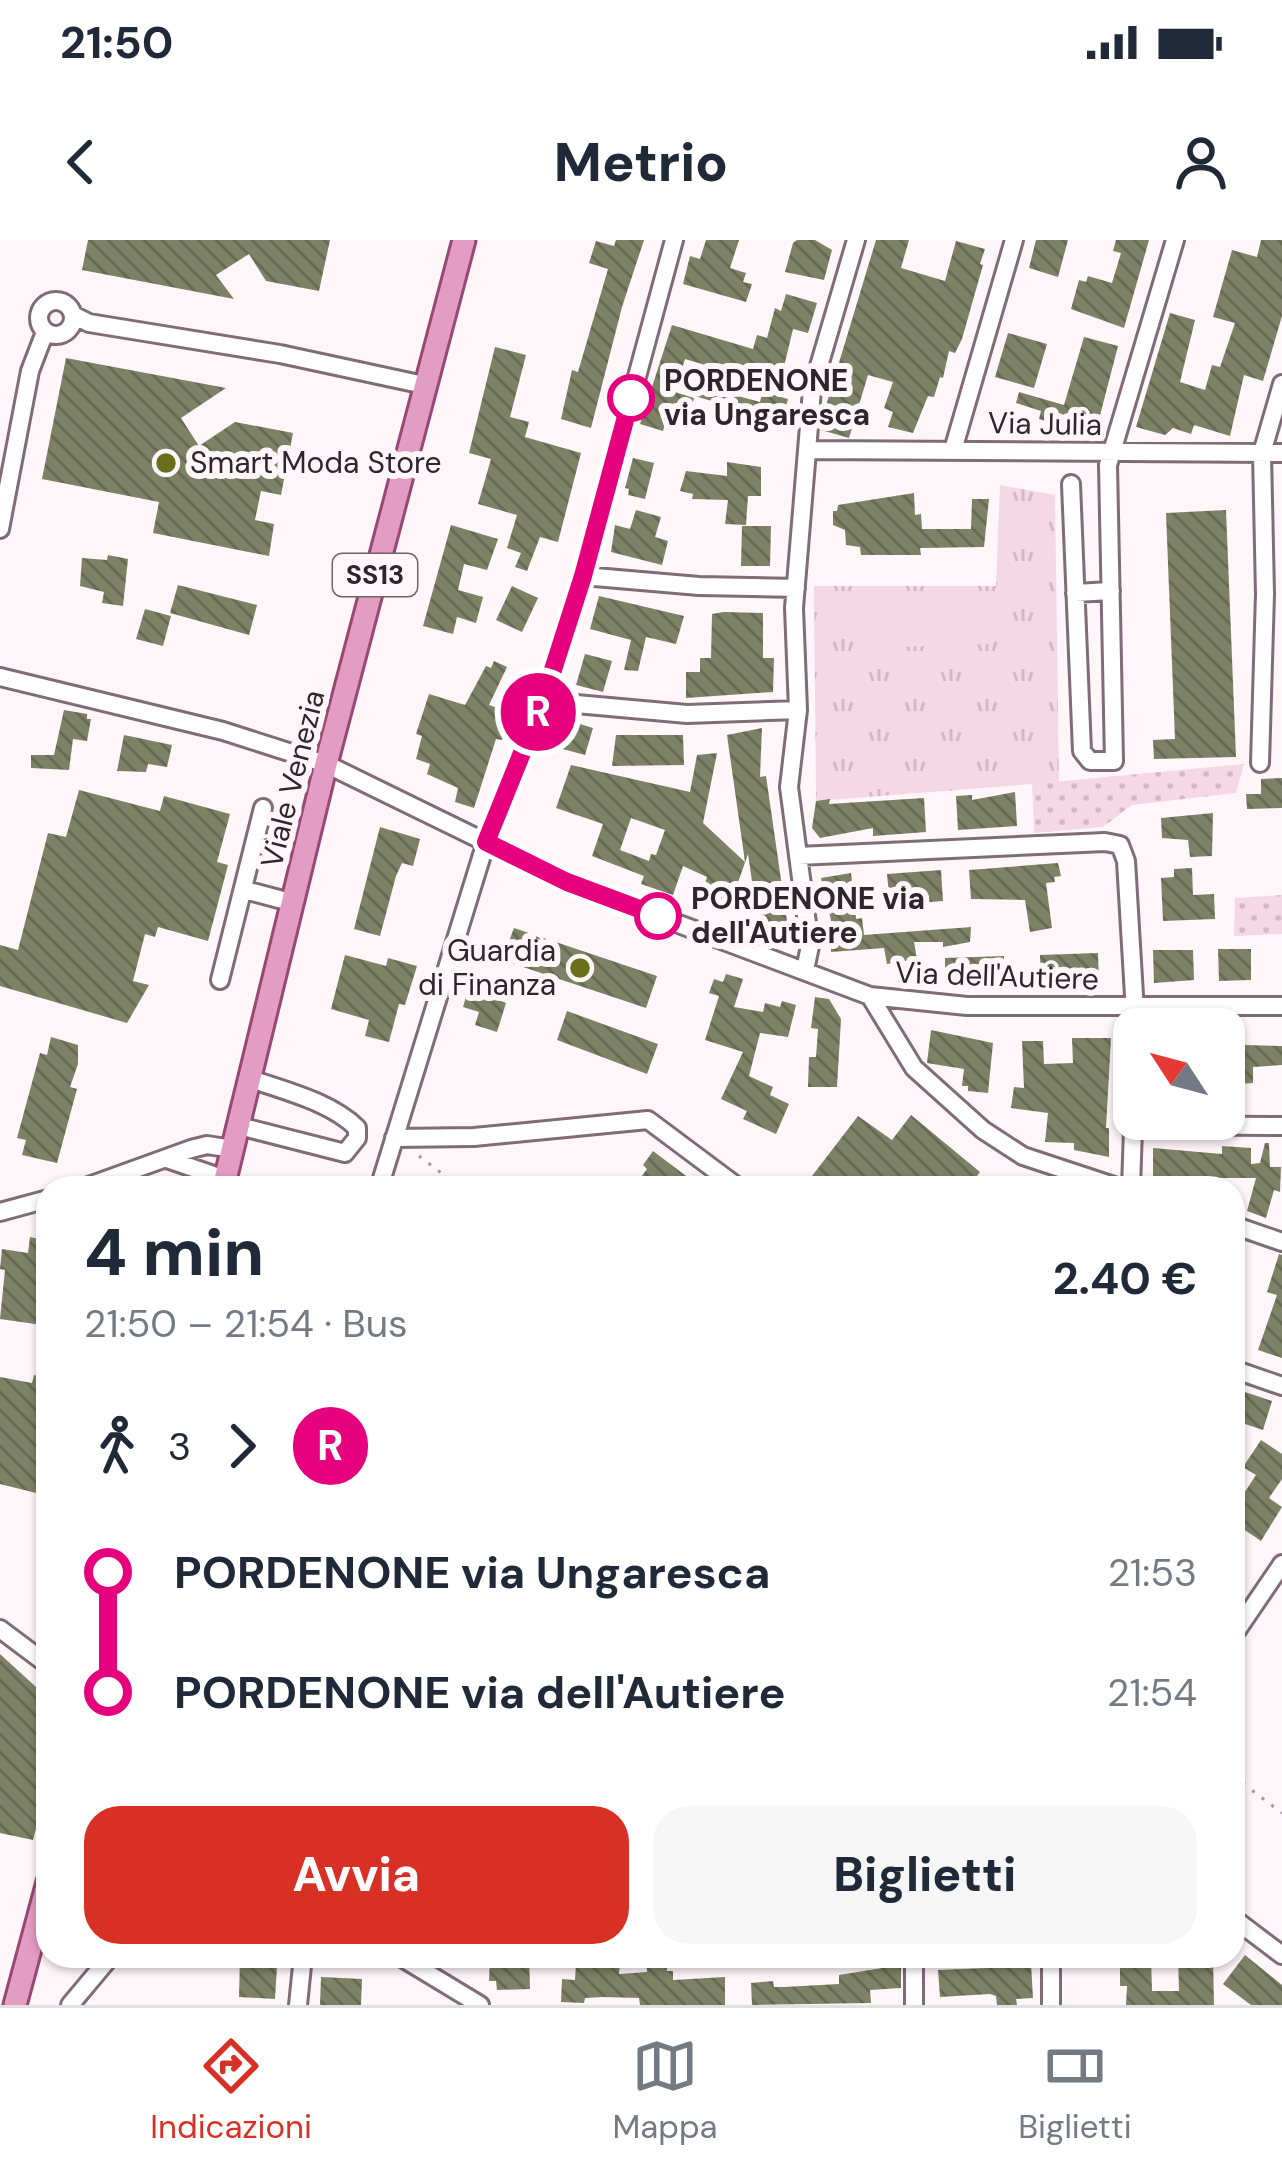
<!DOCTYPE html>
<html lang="it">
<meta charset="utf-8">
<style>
body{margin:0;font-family:"DM Sans",sans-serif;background:#f6f6f7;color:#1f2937;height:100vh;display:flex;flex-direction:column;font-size:45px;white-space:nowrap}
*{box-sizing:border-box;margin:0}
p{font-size:39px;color:#747a83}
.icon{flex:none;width:66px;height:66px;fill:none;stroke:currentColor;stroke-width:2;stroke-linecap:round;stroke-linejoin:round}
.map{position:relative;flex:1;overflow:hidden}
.sheet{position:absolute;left:36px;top:936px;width:1209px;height:792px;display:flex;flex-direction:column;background:#fff;border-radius:36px;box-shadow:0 3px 9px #0004}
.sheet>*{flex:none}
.badge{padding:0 24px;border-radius:39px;font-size:42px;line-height:78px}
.needle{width:78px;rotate:306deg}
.buttons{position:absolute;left:1113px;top:768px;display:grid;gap:24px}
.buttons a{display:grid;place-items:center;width:132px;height:132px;border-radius:24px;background:#fff;box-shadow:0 3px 9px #0004;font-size:60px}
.map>.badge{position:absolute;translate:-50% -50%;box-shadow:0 0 0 6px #fff}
.legs{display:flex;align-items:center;gap:18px;height:132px;padding:0 48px;font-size:39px}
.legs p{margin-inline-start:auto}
.head{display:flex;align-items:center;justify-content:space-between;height:204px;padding:0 48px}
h1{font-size:66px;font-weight:800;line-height:90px}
.action{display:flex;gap:24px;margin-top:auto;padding:24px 48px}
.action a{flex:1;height:138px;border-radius:36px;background:#d93025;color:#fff;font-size:48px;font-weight:800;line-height:138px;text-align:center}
.action a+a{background:#f6f6f7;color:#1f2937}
ul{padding:0 48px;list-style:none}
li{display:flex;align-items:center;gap:42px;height:120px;font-size:45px}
li i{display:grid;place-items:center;width:18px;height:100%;margin:0 15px;background:currentColor}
li i::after{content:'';width:30px;height:30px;margin:-15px;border:9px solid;border-radius:50%;background:#fff}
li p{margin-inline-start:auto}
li:first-child i{background:linear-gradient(#0000 50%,currentColor 0)}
li:last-child i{background:linear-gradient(currentColor 50%,#0000 0)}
.status{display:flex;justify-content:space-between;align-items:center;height:84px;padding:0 60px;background:#fff;direction:ltr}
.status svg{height:33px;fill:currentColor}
header{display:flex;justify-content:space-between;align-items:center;height:156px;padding:0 48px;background:#fff;font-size:54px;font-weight:800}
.tab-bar{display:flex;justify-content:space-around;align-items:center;height:168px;border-top:3px solid #e0e1e3;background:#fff;font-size:33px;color:#747a83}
.tab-bar a{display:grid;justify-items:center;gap:6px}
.tab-bar .on{color:#d93025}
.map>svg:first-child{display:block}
.grass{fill:url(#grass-dots)}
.park{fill:url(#park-tufts)}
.pitch{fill:#f5d8e6}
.building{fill:url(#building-back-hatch);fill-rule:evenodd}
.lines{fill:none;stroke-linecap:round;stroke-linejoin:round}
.minor-casing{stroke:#806c76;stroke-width:22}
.major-casing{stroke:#974873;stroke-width:27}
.path{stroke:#9f979b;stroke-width:3;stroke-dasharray:3 9;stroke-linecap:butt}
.minor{stroke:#fff;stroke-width:16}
.major{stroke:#e39cc3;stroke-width:21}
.line-1-casing{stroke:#fff;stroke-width:27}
.line-1{stroke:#e6007e;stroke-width:18}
.stop-1-dot{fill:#fff;stroke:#e6007e;stroke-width:6}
.poi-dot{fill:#677018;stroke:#fff6fa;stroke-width:4.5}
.labels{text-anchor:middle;stroke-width:12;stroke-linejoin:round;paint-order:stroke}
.shield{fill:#fff6fa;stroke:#6d6468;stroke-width:3}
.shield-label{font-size:27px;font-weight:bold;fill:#2e262a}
.stop-label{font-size:30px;font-weight:bold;fill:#2e262a;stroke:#fff6fa;text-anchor:start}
.street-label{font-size:30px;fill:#2e262a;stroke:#fff6fa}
.poi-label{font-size:30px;fill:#2e262a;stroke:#fff6fa;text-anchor:start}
</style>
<div class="status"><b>21:50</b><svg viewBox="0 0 49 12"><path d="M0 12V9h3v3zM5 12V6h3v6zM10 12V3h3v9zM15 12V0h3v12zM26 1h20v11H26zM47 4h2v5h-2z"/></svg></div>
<header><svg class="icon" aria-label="back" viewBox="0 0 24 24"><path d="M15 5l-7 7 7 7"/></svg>Metrio<svg class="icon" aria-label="person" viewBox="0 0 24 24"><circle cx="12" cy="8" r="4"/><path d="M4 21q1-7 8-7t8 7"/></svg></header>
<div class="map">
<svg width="1282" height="1765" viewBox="0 0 1282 1765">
<defs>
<pattern id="grass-dots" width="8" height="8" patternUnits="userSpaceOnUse" patternTransform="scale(3)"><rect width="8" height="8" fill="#f5d8e6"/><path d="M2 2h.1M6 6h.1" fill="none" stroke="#d2b9c5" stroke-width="1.8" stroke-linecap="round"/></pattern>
<pattern id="park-tufts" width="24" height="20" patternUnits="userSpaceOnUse" patternTransform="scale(3)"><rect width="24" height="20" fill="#f5d8e6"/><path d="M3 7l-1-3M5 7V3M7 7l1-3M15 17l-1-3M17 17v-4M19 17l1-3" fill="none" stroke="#d2b9c5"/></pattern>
<pattern id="building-back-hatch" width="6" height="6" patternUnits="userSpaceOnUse" patternTransform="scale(3)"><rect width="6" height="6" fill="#7d8266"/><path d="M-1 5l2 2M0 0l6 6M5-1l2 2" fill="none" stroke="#676a54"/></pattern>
</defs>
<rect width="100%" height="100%" fill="#fff6fa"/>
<path class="grass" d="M1244,524L1236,553L1132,565L1103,587L1034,593L1032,544Z
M1282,655V694L1234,696L1235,658Z"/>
<path class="park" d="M1000,245L1055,255L1059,542L816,561L814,346H996Z"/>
<path class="pitch" d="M895,353L896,383L820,386L819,357Z
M987,359L989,404L899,407L898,363Z"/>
<path class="building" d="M88,0H330L319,51L266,41L249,14L216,35L234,59L82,30Z
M616,0H644L622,67L591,188L561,179L572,130L578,132L608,29L589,23L596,1L614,6Z
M706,0H739L730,28L746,33L743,42L752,44L746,62L683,44L690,16L700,19Z
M797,0H815L832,10L824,40L785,32L793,3Z
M876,0H909L901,28L945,41L956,1L985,9L980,24L983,25L962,99L955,113L949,111L943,138L940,137L934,157L928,156L913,193L888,187L893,172L884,168L893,142L868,135L849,198L821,190L822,179Z
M1036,0H1068L1058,37L1029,28Z
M1116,0H1149L1124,88L1071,69L1079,40L1086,42L1088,36L1112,43L1121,13L1113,11Z
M1261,0H1282V76L1263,141L1244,135L1230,196L1194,185L1191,194L1173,188L1165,195L1136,187L1170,73L1195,80L1180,142L1205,150L1212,125L1220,127L1235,83L1213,77L1232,10L1257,17Z
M786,54L817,63L808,93L793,89L777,156L788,159L781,186L759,180L755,192L734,186L738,169L695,156L698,146L705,148L712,127L685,119L675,152L694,158L688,180L668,174L663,191L640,184L672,85L753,109L757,95L767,98L775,68L781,71ZM729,124L767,134L760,162L727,153L722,148Z
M1008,93L1047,104L1034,148L995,137Z
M1084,97L1118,106L1097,187L1093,186L1090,195L1039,179L1041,171L1016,163L1019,152L1064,165Z
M495,107L526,115L510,177L529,182L525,197L581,213L558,302L540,297L527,331L515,327L521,313L507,308L517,275L478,264L491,219L469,213Z
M66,118L226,148L181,178L199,206L235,182L293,193L281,255L261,251L255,280L274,284L269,316L153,293L159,262L42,239Z
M633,218L654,223L645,259L628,255L629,249L625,248Z
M727,222L761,227V256H748L746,285L725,284L728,260L692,259L693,254L680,251L686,231L727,236Z
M914,253L915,275L921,274L922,289H971L972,259H989L984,307L920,308L921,315H861L860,307L846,305L845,290L833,285V271H837L838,265Z
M636,270L661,277L655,297L668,301L662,325L611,312L615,285L630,289Z
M1226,270L1236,517L1154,519L1153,500L1175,499L1166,273Z
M451,285L498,299L487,330L464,324L458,350L483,357L476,383L457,377L453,394L423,386Z
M742,286H771L770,326H741Z
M108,315L128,319L123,366L102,363L104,352L80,346L82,318L107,320Z
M178,345L257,365L249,395L170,373Z
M512,346L538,358L522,392L496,380Z
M599,356L684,376L676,404L646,397L638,431L624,430L631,400L590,389Z
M145,369L171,376L163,406L136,399Z
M724,372L763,373V418H774L773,452L686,458V432H700V418H711L712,374Z
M585,414L612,421L603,452L576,445Z
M494,421L507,427L489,465L510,472L502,500L496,499L474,568L455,562L458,548L427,534L430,524L416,519L422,496L416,494L429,454L465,465L486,426L491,428Z
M64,470L87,474V479H91L87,501L73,499L69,530L31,528V515H54Z
M567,480L593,488L585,515L559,508Z
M762,488L760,537L766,536L788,688L759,689L748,614L735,651L727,664L700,659L707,637L683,626L673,655L641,644L644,636L592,616L603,584L556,568L571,525L690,552L697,515L717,513L703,583L745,622L727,495ZM631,578L665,590L656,615L651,614L649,621L620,610Z
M124,495L172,505L167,527L148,524L146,532L117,531Z
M616,495H683L684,525L612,526Z
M1282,538V568L1247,569L1246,554H1261V539Z
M79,550L160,571L164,556L230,574L217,622L228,625L208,701L158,687L155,697L145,694L133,741L149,745L127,783L0,746V705L18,710L48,593L66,597Z
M1015,552L1017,586L958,590L956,556L972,555V560Z
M924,558L926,592L873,596V588L820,598L812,588L816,561L830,559L829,564Z
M1213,573L1212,616L1190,617L1188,600L1162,598L1161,578Z
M380,587L420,599L413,626L402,623L396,636L380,696L354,689Z
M1058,623L1061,636L1054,637L1055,642L1046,643L1052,688L1030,692L1025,660L971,659L969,630Z
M1192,628L1193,655L1214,654L1215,679L1163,681L1161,638L1174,637V629Z
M941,630L943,661L890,665L887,634Z
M851,633L856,679L862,678L864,695L971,687L970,702L943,707V702H914L917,719L887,724L884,708L831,712V680L821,638Z
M514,688L657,736L646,768L502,720Z
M1218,709H1251V740L1219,741Z
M1153,710H1193L1194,740L1154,743Z
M1098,713L1099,745L1041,747L1040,715Z
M345,715L386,726L388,718L417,726L405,765L399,764L389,802L365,796L369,780L331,769Z
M1004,716V747L954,748L945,744V718Z
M726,734L743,739L734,767L763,772L765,763L780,767L782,761L796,765L788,797L760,793L749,836L773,847L770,855L789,864L776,894L743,879L747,871L721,859L743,812L705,800L719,756L709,753L714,739L723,742Z
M470,743L504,754L501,761L506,763L497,792L475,785L479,772L463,767Z
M815,757L829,759L841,779L837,847H808L809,817H816L818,789L811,788Z
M567,771L658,804L647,834L557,800Z
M931,790L993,803L988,853L968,851V846H962L964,829L927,823Z
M1245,794V805L1282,806V825L1253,827V843L1239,844L1240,861L1224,862V795Z
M51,797L78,805V824L70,847L77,849L57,923L22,915L26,900L17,898L40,813L47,815Z
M1072,798H1111L1106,888H1109V917L1074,910V903L1045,902L1048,873L1011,868L1014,847L1024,848L1022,801H1043L1044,824L1073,823Z
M911,875L980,932L968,948H828L812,936L858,876L892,900Z
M1265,903H1269L1270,927H1281L1280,952L1274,950L1266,978L1247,971L1256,938H1216V944L1153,940V908L1222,914V906L1251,908V924L1260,923Z
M653,911L702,948H633L647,929L643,925Z
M30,997L48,1001L42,1085L0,1079L5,1030L0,1029L2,1009L28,1013Z
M1279,1014L1282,1015V1118L1258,1110L1277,1055L1267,1052Z
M34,1135L48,1139V1256L0,1244V1137L32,1143Z
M1233,1148L1272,1161L1263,1190L1233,1180Z
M1261,1200L1282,1214V1239L1269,1258L1282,1267L1261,1301L1233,1282V1270L1256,1235L1243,1227Z
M0,1414L48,1458V1543L33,1600L0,1593Z
M1245,1715L1282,1745V1765H1251L1223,1744Z
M240,1716H270V1726H277L275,1759L239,1757Z
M529,1716L530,1749L497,1750L496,1741H489L490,1717Z
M646,1716H666L667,1731H673V1740L725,1737V1765H640L639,1758L603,1757L585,1758L584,1763L561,1762L562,1739L575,1740L576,1723H584V1718L612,1719V1724H620L619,1734L647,1732Z
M1213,1716L1214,1765H1126L1127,1746H1120V1718L1151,1717L1152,1751H1179L1178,1717Z
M1004,1721L1014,1725L1031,1724L1033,1758L1016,1759L1017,1765H997L996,1756L990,1754L940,1757L938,1730L988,1728V1722Z
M901,1725V1748L870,1750L871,1763L752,1765L751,1743L773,1741L774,1747H784L839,1744V1735Z
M321,1737L362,1739L361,1765H320Z"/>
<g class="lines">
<g class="minor-casing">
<path id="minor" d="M39 78a17 17 0 1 1 34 0a17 17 0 1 1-34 0Z
M73,75L89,83L280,114L424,145
M807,210L1282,213
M953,210L1014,0
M1071,244L1082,511L1090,521H1114L1108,225L1175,0
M0,289L30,131L45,92
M583,336L699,346L796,348
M1075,353L1111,351
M0,437L223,491L326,524L567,642L870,756L967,766H1282
M543,461L687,474L798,470
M1260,523L1265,354L1262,213L1282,144
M798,616L1105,602L1120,605L1126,621L1136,789
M245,650L294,663
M805,730L810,706L789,547L798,470L794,368L812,150L856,0
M220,740L263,568
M870,756L914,828L983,890L1023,916L1120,948
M1133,885L1282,886
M239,886L345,913L357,898V888C331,862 285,851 251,839
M394,898L474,897L648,880L739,948
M167,919L225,939
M83,948L191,909L207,905L233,909
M379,948L486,602L543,461L583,336L674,0
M1131,948L1134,859
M0,972L48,959
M1233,985L1282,1002
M1233,1129L1282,1146
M0,1389L48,1425
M1233,1396L1282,1324
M1233,1678L1282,1715
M399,1716L480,1765
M1051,1716V1765
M70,1765L111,1716
M298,1765L303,1716
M914,1765V1716"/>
</g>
<g class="major-casing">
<path id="major" d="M223,948L326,524L464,0
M15,1765L48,1642"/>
</g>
<path class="path" d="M419,916L461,948
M1233,1536L1282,1573"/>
<use href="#minor" class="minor"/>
<use href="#major" class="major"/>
</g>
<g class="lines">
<g class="line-1-casing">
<path id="line-1" d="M631,158L583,336L543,461L486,602L567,642L658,676"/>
</g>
<use href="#line-1" class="line-1"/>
</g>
<g class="stop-1-dot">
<circle cx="631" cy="158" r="21"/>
<circle cx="658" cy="676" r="21"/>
</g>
<g class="poi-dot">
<circle cx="166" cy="223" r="12"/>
<circle cx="580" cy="728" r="12"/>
</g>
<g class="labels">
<rect class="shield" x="333" y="314" width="84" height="42" rx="9"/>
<g class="shield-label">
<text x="375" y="344">SS13</text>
</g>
<g class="stop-label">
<text x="664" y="151">PORDENONE<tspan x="664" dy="34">via Ungaresca</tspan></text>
<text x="691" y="669">PORDENONE via<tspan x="691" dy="34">dell'Autiere</tspan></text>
</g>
<g class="street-label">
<text transform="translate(1045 184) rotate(1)" y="10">Via Julia</text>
<text transform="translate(293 539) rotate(-76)" y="10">Viale Venezia</text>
<text transform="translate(997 736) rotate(2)" y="10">Via dell'Autiere</text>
</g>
<g class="poi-label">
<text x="190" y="233">Smart Moda Store</text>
<text x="556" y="721" text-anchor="end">Guardia<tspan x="556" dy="34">di Finanza</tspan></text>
</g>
</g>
</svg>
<div class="buttons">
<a><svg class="needle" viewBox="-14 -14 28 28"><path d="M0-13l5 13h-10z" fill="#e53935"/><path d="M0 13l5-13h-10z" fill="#747a83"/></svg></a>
</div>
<b class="badge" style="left:538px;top:472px;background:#e6007e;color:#fff">R</b>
<section class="sheet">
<div class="head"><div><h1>4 min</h1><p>21:50 – 21:54 · Bus</p></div><b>2.40 €</b></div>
<div class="legs"><svg class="icon" aria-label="walk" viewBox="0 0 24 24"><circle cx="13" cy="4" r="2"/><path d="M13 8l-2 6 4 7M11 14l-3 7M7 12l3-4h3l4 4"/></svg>3<svg class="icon" aria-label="forward" viewBox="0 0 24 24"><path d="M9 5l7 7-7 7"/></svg><b class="badge" style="background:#e6007e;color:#fff">R</b></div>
<ul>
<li><i style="color:#e6007e"></i><b>PORDENONE via Ungaresca</b><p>21:53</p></li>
<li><i style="color:#e6007e"></i><b>PORDENONE via dell'Autiere</b><p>21:54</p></li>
</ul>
<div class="action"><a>Avvia</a><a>Biglietti</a></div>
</section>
</div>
<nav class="tab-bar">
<a class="on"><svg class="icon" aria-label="directions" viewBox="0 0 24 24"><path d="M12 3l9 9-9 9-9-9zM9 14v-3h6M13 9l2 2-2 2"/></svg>Indicazioni</a>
<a><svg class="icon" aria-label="map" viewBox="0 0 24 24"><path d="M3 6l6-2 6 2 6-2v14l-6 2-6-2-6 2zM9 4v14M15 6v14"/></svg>Mappa</a>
<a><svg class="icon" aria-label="tickets" viewBox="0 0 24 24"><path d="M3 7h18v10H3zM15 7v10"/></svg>Biglietti</a>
</nav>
